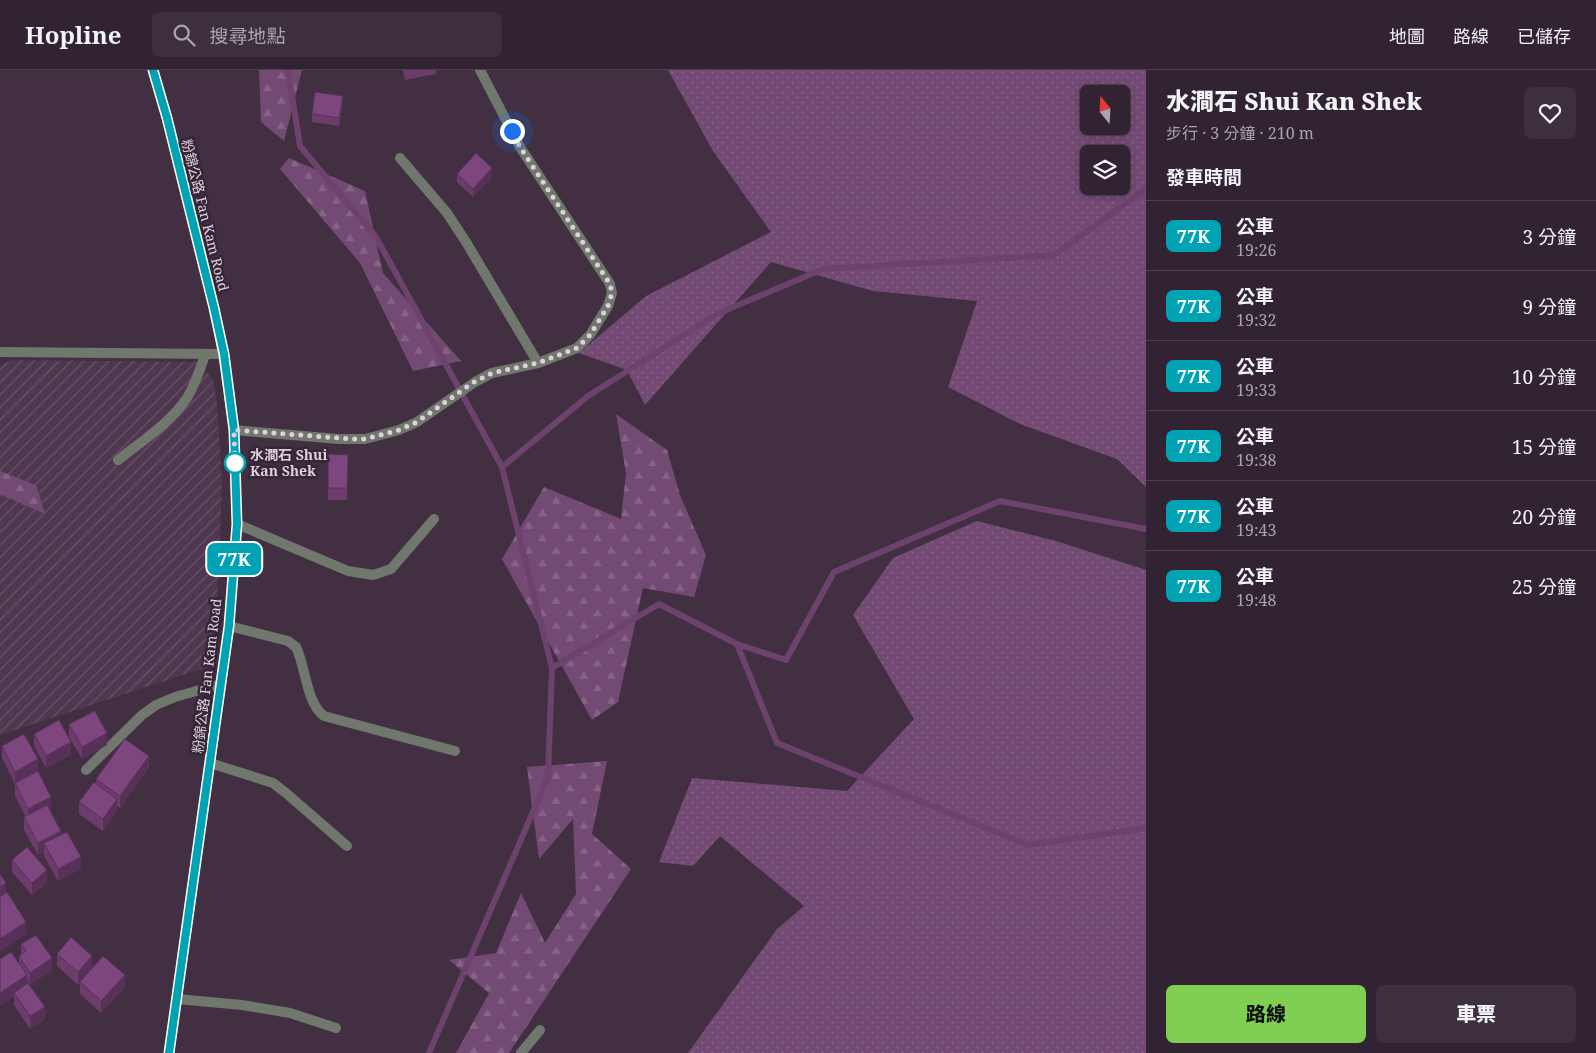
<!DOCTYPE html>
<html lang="zh-TW">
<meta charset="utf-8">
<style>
body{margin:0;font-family:"Noto Serif","Noto Sans TC",serif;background:#3d2f3e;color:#f1f3f6;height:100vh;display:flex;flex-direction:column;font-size:19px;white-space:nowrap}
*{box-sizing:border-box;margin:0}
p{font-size:16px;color:#a8a4ac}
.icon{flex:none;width:28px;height:28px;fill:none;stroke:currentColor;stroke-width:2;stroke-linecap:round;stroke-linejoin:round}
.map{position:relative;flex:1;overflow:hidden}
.details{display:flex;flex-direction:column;background:#322332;width:450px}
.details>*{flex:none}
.badge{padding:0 10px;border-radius:8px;font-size:18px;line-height:32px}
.needle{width:32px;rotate:342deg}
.controls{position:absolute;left:1080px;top:15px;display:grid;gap:10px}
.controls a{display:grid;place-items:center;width:50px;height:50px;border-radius:8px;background:#322332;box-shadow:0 2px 8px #0003,0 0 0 1px #4d404d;font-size:25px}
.you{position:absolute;width:25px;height:25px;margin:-12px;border:4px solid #fff;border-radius:50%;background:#1a73e8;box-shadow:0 0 0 8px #1a73e833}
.map>.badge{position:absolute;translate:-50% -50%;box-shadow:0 0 0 2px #fff}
h2{padding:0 20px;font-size:19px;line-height:45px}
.round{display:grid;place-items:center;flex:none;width:52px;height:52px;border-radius:8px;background:#3d2f3e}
.overview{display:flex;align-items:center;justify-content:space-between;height:85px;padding:0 20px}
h1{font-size:24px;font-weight:800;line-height:38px}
.primary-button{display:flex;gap:10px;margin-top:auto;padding:10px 20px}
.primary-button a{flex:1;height:58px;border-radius:8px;background:#7fd052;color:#111;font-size:20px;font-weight:800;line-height:58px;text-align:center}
.primary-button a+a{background:#3d2f3e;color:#f1f3f6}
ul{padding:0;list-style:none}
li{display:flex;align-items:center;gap:15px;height:70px;padding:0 20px;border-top:1px solid #4d404d}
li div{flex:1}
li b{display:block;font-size:19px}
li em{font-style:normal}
li .badge{min-width:55px;font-weight:700;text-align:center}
header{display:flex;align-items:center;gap:30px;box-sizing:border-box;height:70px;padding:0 25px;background:#322332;border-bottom:1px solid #4d404d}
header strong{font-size:24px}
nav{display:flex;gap:28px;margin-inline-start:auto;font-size:18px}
.search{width:350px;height:45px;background:#3d2f3e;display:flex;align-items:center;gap:12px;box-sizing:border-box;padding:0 18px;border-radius:8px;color:#a8a4ac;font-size:19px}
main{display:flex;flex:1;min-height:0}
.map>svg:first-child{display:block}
.industrial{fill:url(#industrial-furrows)}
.grass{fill:url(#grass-dots);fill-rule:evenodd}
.forest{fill:url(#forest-firs)}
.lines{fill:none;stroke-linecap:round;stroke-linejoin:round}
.stream{stroke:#6d436e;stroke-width:6}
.service{stroke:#70776d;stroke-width:10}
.minor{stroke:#70776d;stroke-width:10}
.secondary{stroke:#909c8a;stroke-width:10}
.wall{fill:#6c3c6d}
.shaded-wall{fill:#583159}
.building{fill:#7d467f;stroke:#583159}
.line-casing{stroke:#fff;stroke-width:11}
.line{stroke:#00a3b4;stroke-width:8}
.walk{stroke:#ddd1dc;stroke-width:5;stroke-dasharray:0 9}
.stop-dot{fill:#fff;stroke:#00a3b4;stroke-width:2.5}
.labels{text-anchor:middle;stroke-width:5;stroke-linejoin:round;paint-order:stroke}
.street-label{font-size:14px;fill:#ddd1dc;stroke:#372538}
.stop-label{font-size:14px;font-weight:bold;fill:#ddd1dc;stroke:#372538;text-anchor:start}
</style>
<header>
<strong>Hopline</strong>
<div class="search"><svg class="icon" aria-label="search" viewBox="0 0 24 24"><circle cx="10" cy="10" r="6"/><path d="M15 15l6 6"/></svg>搜尋地點</div>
<nav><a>地圖</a><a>路線</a><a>已儲存</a></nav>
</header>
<main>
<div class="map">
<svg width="1146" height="983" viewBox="0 0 1146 983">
<defs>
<pattern id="industrial-furrows" width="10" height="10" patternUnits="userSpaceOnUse" patternTransform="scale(1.25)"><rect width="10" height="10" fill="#4f374f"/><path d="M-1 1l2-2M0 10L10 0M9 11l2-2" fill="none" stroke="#685368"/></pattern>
<pattern id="grass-dots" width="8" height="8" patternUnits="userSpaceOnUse" patternTransform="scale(1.25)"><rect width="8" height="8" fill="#734a73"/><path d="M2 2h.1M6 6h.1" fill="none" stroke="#866386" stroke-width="1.8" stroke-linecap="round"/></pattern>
<pattern id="forest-firs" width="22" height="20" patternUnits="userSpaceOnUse" patternTransform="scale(1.25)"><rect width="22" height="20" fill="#734a73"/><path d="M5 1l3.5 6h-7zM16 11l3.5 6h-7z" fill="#866386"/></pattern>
</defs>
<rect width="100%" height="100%" fill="#422f42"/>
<path class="industrial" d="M11,290L204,292L205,300L213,309L217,334L222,413L218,519L207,597L0,665V296Z"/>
<path class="grass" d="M668,0H1146V417L1117,389L1020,354L948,317L977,231L873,221L771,192L645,335L627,300L579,283L646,226L771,162L713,81ZM1089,24H1121V56H1089ZM1089,84H1121V116H1089Z
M977,451L1056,471L1146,500V983H688L777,859L804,836L720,766L693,796L659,792L692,708L847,721L914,649L853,545L893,488Z"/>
<path class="forest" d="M259,0H302L284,71L261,52Z
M289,88L365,121L383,203L461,291L413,301L360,193L280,99Z
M616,344L667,380L680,425L706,485L694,527L643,518L618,632L592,650L502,489L544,417L621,449L626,403Z
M0,401L36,415L45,444L2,425L0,426Z
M607,691L592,764L631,799L509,983H456L489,923L449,890L496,883L521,823L545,873L576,824L573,749L539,789L527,697Z"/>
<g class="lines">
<path class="stream" d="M288,0L300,76L376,167L502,397
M737,574L777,673L1028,775L1146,758
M552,598L502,397L588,326L717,244L823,199L1054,185L1146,119
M429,983L548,707L552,598L659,534L737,574L786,590L834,502L1000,431L1146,459"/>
<path class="service" d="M400,88L447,143L466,172L538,293
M118,390C142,371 170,353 187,328C195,315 200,299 205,285
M237,454L348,501L373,505L391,499L434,449
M229,556L288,571L296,577C306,597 306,633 324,646L455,681
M210,693L273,713L286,723L347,776
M86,700L142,645L156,635L175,627L221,614
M177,929L242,935L290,943L336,958
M521,983L540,960"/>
<path class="minor" d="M0,282L223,284
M234,360L338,369H365L399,360L417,352L475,312L492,303L538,293L577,278L590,265L608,236L612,223L610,214L520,77L480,0"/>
<path class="secondary" d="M153,0L167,48L214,238L223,284L234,360L237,454L229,556L169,983"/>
</g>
<path class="wall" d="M403,0H436V4L405,10Z
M343,34L339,56L312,52V44Z
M457,104L492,107L473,127L457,112Z
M328,384L348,385L347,430H328Z
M69,654L107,675L82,689L69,667Z
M34,664L71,685L46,698L34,676Z
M2,676L38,702L51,739L50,740L61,765L81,799L58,811L44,786V782L38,785L24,760V747H26L15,726V714L2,688Z
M149,698L120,738L117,736V741L103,761L79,744V732L96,714V709Z
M12,790L47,813L32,825L12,802Z
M21,874L52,900L30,915L27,910V914L45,949L30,959L14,935V926L0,935V889L19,893V886L21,884Z
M57,884L92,898L125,917L101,943L80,924V913L78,915L57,896Z"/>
<path class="shaded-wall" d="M343,26V34L339,56V48Z
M492,98V107L473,127V119Z
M107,663V675L82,689V677Z
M71,672V685L46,698V686Z
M149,686V698L120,738V726Z
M38,689V702L15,714V702Z
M51,727V739L28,751V739Z
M117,729V741L103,761V749Z
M61,761V773H44V782L38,785V773Z
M81,787V799L58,811V799Z
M47,800V813L32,825V813Z
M6,813V825L0,829V817Z
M26,852V864L0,882V869Z
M92,886V898L78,915V902Z
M52,888V900L30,915V903Z
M27,905V917L14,923V926L0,935V923Z
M125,905V917L101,943V931Z
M45,937V949L30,959V946Z"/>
<path class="building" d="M315,22L343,26L339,48L312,44Z
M476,83L492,98L473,119L457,104Z
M328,384L348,385L347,418H328Z
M95,641L107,663L82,677L69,654Z
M59,650L71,672L46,686L34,664Z
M24,664L38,689L15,702L2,676Z
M125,669L149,686L120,726L96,709Z
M38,701L51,727L28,739L15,713Z
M94,712L117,729L103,749L79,732Z
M47,735L61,761L38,773L24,747Z
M67,762L81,787L58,799L44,773Z
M27,777L47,800L32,813L12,790Z
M0,804L6,813L0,817Z
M7,822L26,852L0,869V827Z
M36,865L52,888L30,903L19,886L26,881L21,874Z
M71,867L92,886L78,902L57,884Z
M11,882L27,905L0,923V889Z
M103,886L125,905L101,931L80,912Z
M28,913L45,937L30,946L14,923Z"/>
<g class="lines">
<g class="line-casing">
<path id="line" d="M153,0L167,48L214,238L224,284L234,360L237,454L229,556L169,983"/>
</g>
<use href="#line" class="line"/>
<path class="walk" d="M235,393V397L234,360L352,369H365L399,360L417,352L474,312L492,303L538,293L577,278L590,265L608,236L612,223L610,214L520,77L512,61"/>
</g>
<circle class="stop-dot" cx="235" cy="393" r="10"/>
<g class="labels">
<g class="street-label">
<text transform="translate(205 145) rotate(76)" y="5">粉錦公路 Fan Kam Road</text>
<text transform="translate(207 606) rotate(-83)" y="5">粉錦公路 Fan Kam Road</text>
</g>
<g class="stop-label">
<text x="250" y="390">水澗石 Shui<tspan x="250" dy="16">Kan Shek</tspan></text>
</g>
</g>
</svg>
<div class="controls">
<a><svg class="needle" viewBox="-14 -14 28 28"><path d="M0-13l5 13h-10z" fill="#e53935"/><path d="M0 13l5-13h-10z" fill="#a8a4ac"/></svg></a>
<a><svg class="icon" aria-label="layers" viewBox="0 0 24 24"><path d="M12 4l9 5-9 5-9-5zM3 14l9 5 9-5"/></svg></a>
</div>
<div class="you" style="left:512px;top:61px"></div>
<b class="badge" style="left:234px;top:489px;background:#00a3b4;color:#fff">77K</b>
</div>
<section class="details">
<div class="overview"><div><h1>水澗石 Shui Kan Shek</h1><p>步行 · 3 分鐘 · 210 m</p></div><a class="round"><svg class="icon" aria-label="heart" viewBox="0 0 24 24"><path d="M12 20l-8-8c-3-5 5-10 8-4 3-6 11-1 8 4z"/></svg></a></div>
<h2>發車時間</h2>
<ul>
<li><span class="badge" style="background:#00a3b4;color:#fff">77K</span><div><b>公車</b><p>19:26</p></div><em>3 分鐘</em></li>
<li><span class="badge" style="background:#00a3b4;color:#fff">77K</span><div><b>公車</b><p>19:32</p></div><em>9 分鐘</em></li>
<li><span class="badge" style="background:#00a3b4;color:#fff">77K</span><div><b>公車</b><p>19:33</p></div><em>10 分鐘</em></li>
<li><span class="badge" style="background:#00a3b4;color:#fff">77K</span><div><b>公車</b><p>19:38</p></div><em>15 分鐘</em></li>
<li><span class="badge" style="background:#00a3b4;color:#fff">77K</span><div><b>公車</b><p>19:43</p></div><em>20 分鐘</em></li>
<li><span class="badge" style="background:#00a3b4;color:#fff">77K</span><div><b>公車</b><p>19:48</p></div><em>25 分鐘</em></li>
</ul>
<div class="primary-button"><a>路線</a><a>車票</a></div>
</section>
</main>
